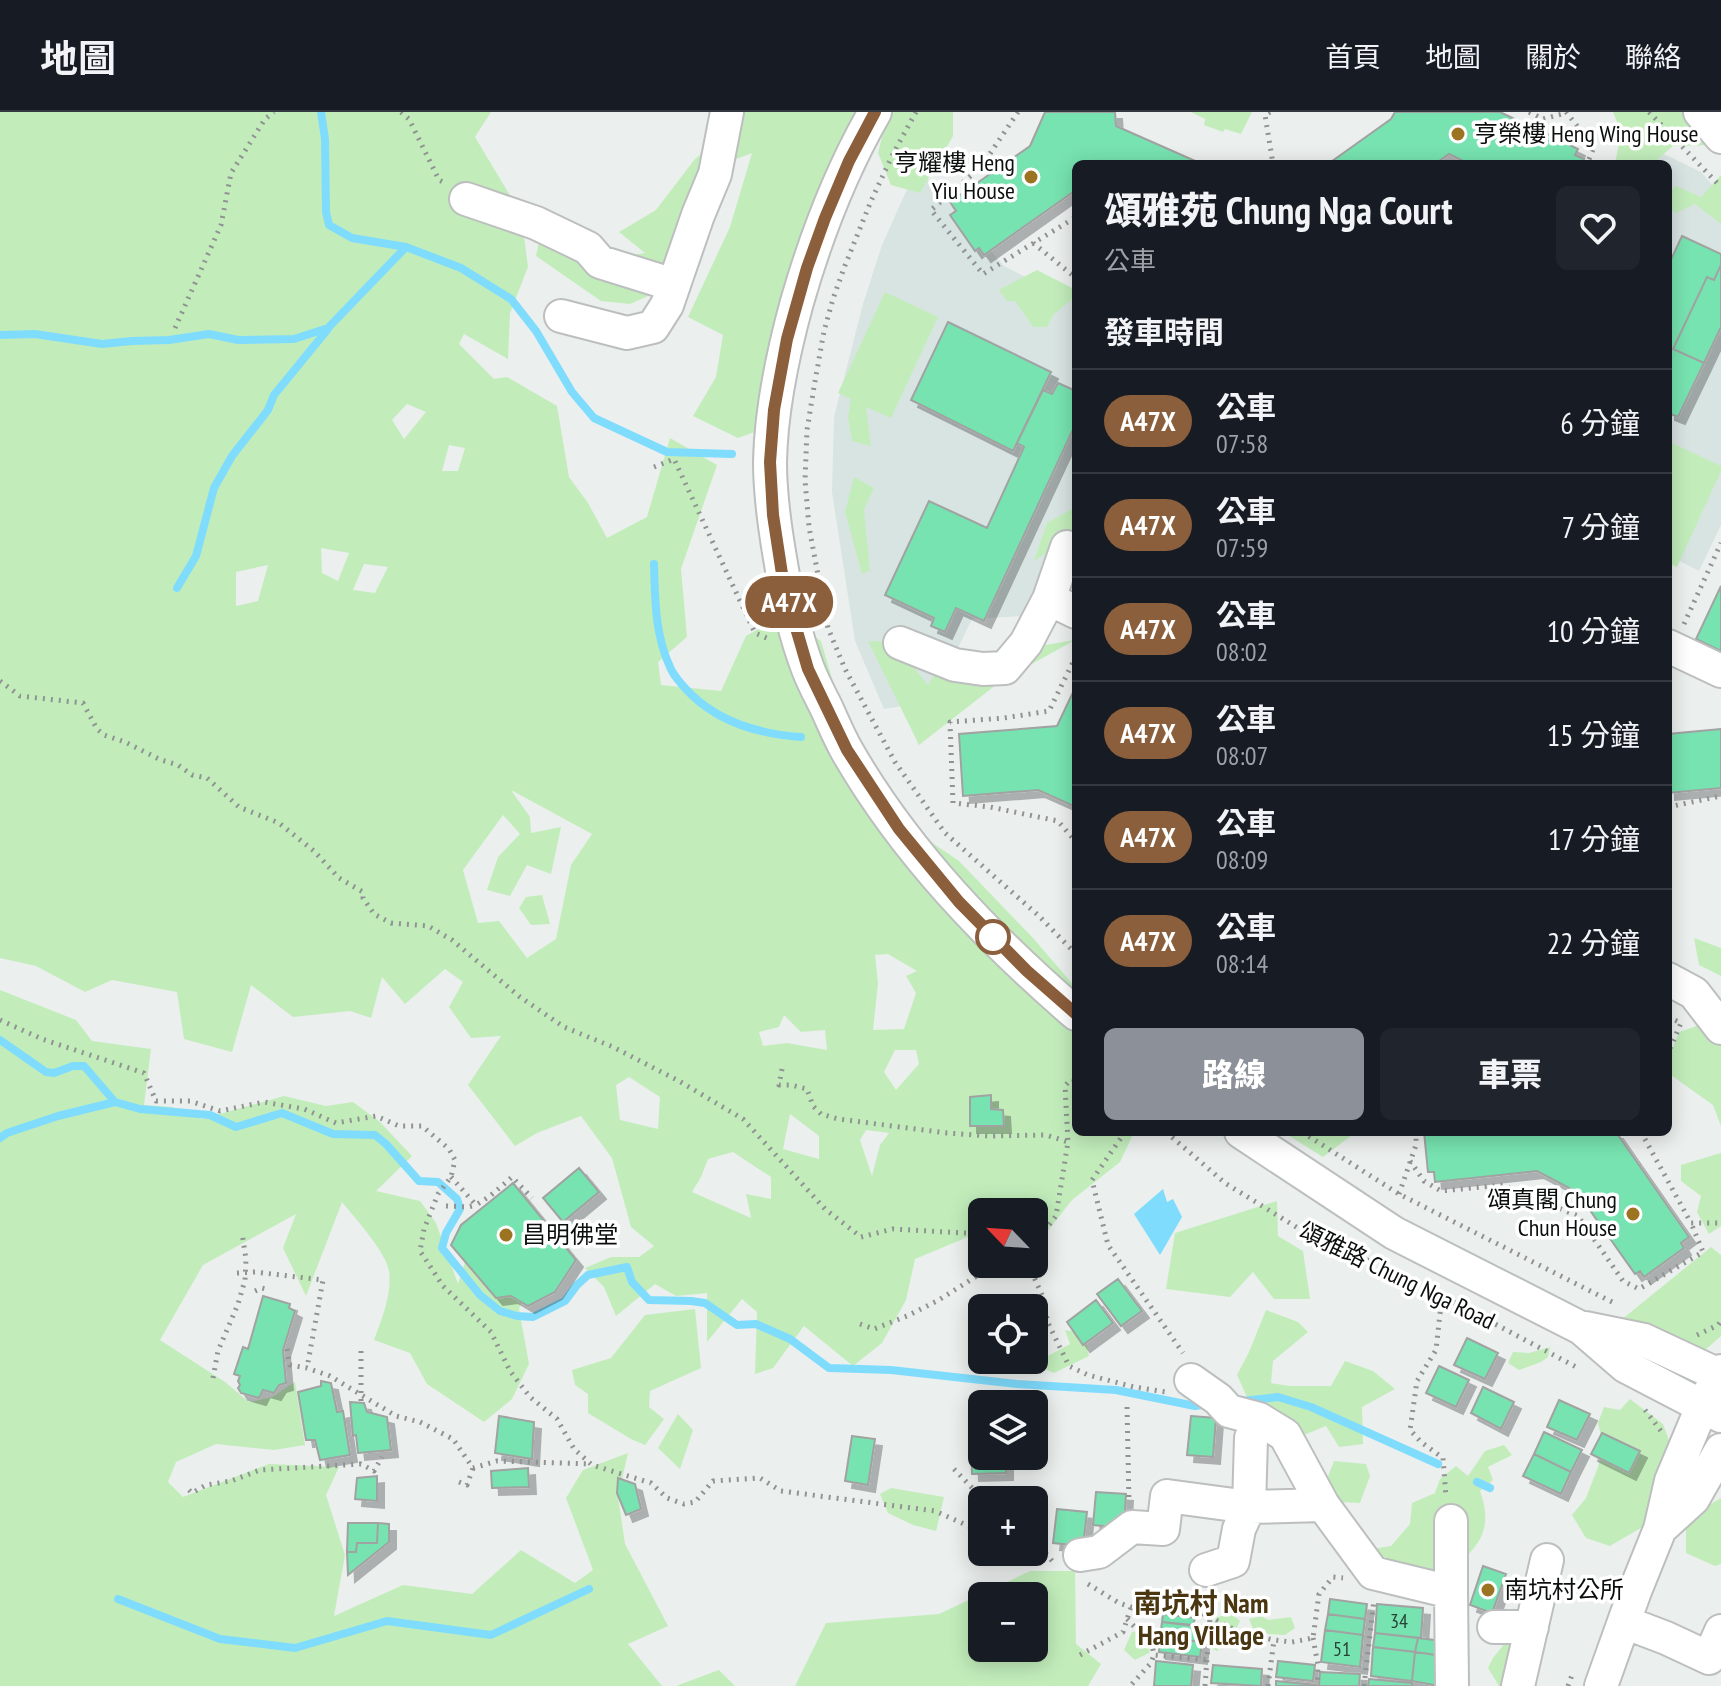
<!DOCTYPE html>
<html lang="zh-TW">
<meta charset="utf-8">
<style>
body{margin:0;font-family:"PT Sans Narrow","Noto Sans TC",sans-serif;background:#20242c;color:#f1f3f6;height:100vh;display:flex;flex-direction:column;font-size:30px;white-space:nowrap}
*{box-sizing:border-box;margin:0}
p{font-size:26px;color:#9ea1a6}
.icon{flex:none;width:44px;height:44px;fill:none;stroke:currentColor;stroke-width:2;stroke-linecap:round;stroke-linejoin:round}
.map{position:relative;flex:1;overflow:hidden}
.sheet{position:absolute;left:1072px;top:48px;width:600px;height:976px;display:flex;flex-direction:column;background:#171b24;border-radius:12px;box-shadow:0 4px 20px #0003}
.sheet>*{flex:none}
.badge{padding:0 16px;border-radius:26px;font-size:28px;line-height:52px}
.needle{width:52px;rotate:295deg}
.controls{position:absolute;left:968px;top:1086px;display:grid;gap:16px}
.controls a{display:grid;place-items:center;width:80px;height:80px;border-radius:12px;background:#171b24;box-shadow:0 4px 20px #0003;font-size:40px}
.map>.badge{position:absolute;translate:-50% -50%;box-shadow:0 0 0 4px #fff}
h2{padding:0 32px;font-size:30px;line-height:72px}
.round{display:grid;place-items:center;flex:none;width:84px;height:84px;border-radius:12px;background:#20242c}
.head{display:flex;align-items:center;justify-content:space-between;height:136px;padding:0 32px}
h1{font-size:38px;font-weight:800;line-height:60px}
.button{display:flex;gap:16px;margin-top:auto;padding:16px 32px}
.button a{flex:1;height:92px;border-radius:12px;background:#8c9099;color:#fff;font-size:32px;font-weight:800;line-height:92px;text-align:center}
.button a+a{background:#20242c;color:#f1f3f6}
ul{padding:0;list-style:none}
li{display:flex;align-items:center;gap:24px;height:104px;padding:0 32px;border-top:2px solid #363941}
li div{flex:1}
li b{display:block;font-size:30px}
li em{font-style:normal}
li .badge{min-width:88px;font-weight:700;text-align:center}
header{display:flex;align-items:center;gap:48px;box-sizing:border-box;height:112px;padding:0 40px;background:#171b24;border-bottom:2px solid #363941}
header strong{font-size:38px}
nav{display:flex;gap:44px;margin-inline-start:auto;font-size:28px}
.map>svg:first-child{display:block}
.built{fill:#d8e4e2}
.green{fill:#c2edbb;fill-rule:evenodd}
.water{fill:#7fdcfd}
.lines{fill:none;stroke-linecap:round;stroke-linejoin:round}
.stream{stroke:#7fdcfd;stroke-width:8}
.building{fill:#77e3b0;stroke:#a0a3a2;stroke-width:2;filter:url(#shadow)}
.minor-casing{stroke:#bcbfbe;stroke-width:36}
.path{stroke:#909392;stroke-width:5;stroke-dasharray:2 6;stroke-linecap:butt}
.minor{stroke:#fff;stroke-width:32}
.line-casing{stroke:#fff;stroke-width:18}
.line{stroke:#8b5e3c;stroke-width:12}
.poi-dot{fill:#9c7321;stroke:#fff;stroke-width:3}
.stop-dot{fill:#fff;stroke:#8b5e3c;stroke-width:4}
.labels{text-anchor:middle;stroke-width:7;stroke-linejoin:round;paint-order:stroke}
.number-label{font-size:20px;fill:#274336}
.poi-label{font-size:24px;fill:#0c0e0d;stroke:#fff;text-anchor:start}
.street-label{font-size:24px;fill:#0c0e0d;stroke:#fff}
.quarter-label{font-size:28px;font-weight:bold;fill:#4a3610;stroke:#fff}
</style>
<header>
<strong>地圖</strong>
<nav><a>首頁</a><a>地圖</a><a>關於</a><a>聯絡</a></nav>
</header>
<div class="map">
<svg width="1721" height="1574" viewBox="0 0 1721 1574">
<defs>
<filter id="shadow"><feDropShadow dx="7" dy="7" stdDeviation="0" flood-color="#0004"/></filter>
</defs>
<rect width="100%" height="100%" fill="#ebefee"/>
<path class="built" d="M1631,26L1701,60L1721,83V413L1699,459L1668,443V52H1619Z
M917,55L1004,154L1076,191V431L1040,503L972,507L932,589L884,597L855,529L832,380L834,305L863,192L882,133Z"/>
<path class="green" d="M0,0H491L475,25L521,102L528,155L510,201L508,247L464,222L459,232L494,267L507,265L557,294L569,365L588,391L607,426L647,405L670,326L717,353L681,457L687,525L658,550L661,573L721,579L746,524L782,504L821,529L848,621L890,702L959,749L1033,826L1076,876V1020H1134L1120,1050L1072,1088L1042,1126L1034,1123V1100H982V1119L915,1147L906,1188L882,1231L853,1254L804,1214L773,1256L755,1262L757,1200L742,1187L707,1230V1181L676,1184L655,1172L616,1204L604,1175L585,1156L611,1145H639L654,1134L631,1115L612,1046L581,1004L537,1021L515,1034L468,973L501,924L471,926L449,895L463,870L445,857L405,892L382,865L371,906L350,899L293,905L251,873L232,940L184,927L177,880L112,868L85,880L36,854L0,846ZM407,292L426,300L404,327L392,308ZM449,333L465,336L458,359H442ZM321,436L349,441L338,469L322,461ZM364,452L388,455L375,481L353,478ZM268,453L258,489L236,494V460ZM511,678L592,722L571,753L556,827L527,846L499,809L478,811L463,758L503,703L520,722L498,745L487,778L510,784L527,753L551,762L561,715L531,721L530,705ZM888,842L917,859L906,864L916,881L904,917L873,918L878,871L875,843ZM784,903L801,920L825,918L827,938L787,931L763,934L759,920L779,915ZM895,938H916L919,952L896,978L884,960ZM629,965L660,985L658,1017L620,1008L616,973ZM790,1002L819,1024V1047L783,1037ZM866,1018L889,1021L880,1033L872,1064L860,1028ZM733,1040L771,1065V1087L746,1082L751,1106L692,1080L701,1065L708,1047Z
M717,0H863L763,317L738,326L693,304L716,265L723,223L688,205L730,115L752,41L728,50L688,166L630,192L601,189L536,144L540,125L589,116L622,145L645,141L619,120L656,98L695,47L706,38Z
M888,0H953V24L920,81L891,73L878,41Z
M1191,0H1252L1241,22L1225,17L1223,20L1204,13L1205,7Z
M1613,0H1687L1713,33L1673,34L1652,52H1615L1621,20Z
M1721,63V112L1695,92L1676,101L1668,94V82L1676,74L1701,85Z
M1037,158L1076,178V184L1053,203L1047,215H1033L1015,189H1007L999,178Z
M885,180L938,205L891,306L866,295L871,334L852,329L848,305L851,287L838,281Z
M1670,330L1721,354V359L1677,455L1668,451V335Z
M854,365L874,376L864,398L870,458L862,462L845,400Z
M1074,396L1073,423L1034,449L1047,411Z
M1075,528L1001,569L919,633L868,529L893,530L928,573L949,538L1004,540Z
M542,783L550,812L531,813L519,796L526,785Z
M1694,826L1721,836V864L1699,853Z
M0,878L76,908L92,929L151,937L144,993L172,995L202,1007L284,984L326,994L353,990L380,1010L412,1044L376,1079L420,1089L436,1111L458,1172L476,1116L529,1169L519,1197L529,1252L512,1287L484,1310L427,1272L410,1241L374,1228C382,1206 392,1183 389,1159C386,1140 355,1106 342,1090L306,1184L283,1136L296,1102L203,1153L160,1228L225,1270L249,1290L272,1285L295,1270L305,1333L274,1338L216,1332L176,1350L168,1370L183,1385L269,1352L339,1355L326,1383L345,1443L334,1504L403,1473L472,1482L521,1438L575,1471L593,1458L566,1386L583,1358L628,1341L618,1385L625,1432L668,1514L628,1532L662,1574H0Z
M1711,909L1721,912V1014L1713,993L1668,961V948L1679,920Z
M1283,1020H1356L1323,1045Z
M1721,1041V1114L1709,1122L1697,1100L1701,1084L1681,1069V1053Z
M1277,1089L1278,1124L1303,1139L1310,1187H1274L1253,1160L1230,1185L1166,1177L1175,1121Z
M1711,1135L1721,1143V1224L1704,1239L1621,1208Z
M695,1197L701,1256L650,1279L649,1295L664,1307L645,1333L631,1327L588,1301V1282L575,1273L572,1258L611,1246L645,1203Z
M1266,1198L1298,1210L1308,1220L1273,1249L1271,1271L1289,1274H1331L1345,1249L1373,1259L1395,1277L1362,1295L1363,1332L1339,1335L1326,1314L1304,1323L1253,1298L1237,1263L1249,1240Z
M1065,1218L1083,1221L1089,1244L1054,1261L1033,1252L1070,1232Z
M1550,1235L1548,1245L1541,1250L1519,1258L1508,1251L1513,1240L1529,1241Z
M1630,1287L1663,1312L1674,1342L1651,1410L1610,1434L1586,1426L1572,1403L1586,1386L1598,1355L1603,1333L1598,1311L1604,1295L1620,1298Z
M678,1302L693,1318L680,1357L658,1336Z
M1504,1333L1512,1343L1488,1355L1493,1368L1480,1379C1491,1409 1485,1429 1461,1449L1460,1466L1415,1490L1404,1473L1393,1483L1366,1474L1365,1438L1391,1434L1410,1412L1412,1391L1435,1381L1440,1367L1456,1354L1468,1364L1485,1339Z
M1334,1349L1366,1352L1370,1364L1360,1391L1342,1390L1324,1375Z
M891,1376L944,1385L936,1419L913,1413L888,1401L880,1382Z
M1721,1386V1452L1715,1454L1686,1441V1407Z
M1030,1459H1075L1076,1532L1101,1552L1088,1574H795L826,1511L939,1502ZM982,1484H1034V1536H982Z
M1232,1502L1240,1509L1234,1522L1217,1539L1206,1534L1205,1524L1217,1505Z
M1261,1504L1268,1508L1291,1505L1295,1516L1285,1523L1255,1521L1249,1507Z
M1152,1516L1149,1541L1135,1548L1124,1538L1132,1520Z
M1513,1521L1511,1574H1499L1488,1556L1493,1546Z
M719,1558L735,1574H676Z"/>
<path class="water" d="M1163,1077L1167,1090L1173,1087L1182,1105L1160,1143L1134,1102Z"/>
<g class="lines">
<path class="stream" d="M321,0L325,27L326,100L329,113L352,126L406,135
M0,223L35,222L102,232L132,229L169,228L209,222L238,228L294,227L328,216L406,135L461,156L511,187L536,219L572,280L594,306L667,340L732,342
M654,452C655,487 655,523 670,555C673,563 679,569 684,575C714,609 758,622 801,625
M177,476L196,444L214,376L232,344L268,298L274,283L328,217
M0,928L46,960L54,961L73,954H84L115,990L140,997L210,1003L236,1015L282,1001L333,1022L375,1023L386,1032L419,1069L438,1070L457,1087L460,1097L446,1121L442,1136L480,1183L500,1199L517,1204L533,1205L565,1189L577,1173L588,1163L627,1155L632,1170L649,1188L691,1189L705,1191L737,1213L756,1212L790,1227L829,1256L891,1258L1017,1272L1116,1278L1195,1294L1208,1292
M0,1026L7,1021L58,1004L115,990
M1242,1289L1278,1285L1311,1295L1438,1352
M1477,1370L1490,1376
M118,1487L220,1527L295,1536L387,1509L491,1523L589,1477"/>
</g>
<path class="building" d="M1045,0H1115L1116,14L1202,52H1076V78L984,143L979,136L975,139L950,103L956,99L950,90L1030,34Z
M1395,0H1500L1578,37L1575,43L1584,47L1581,52H1469L1449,42L1435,52H1328L1391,7Z
M1682,124L1721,142V153L1714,168L1707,165L1673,237L1704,251L1678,305L1668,301V154Z
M1721,153V215L1704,251L1673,237L1707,165L1714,168Z
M948,210L1051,260L1013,339L911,288Z
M1058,271L1076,279V311L984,509L956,496L945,520L931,514L934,506L885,483L929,389L987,416L1024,335L1017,331L1043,278L1052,282Z
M1721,474V539L1696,527Z
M1076,574V696L1074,694L1038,678L963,684L959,622L1057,614Z
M1721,617V676L1668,681V622Z
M991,983V997L1003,998L1004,1014H970V985Z
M1424,1020H1616L1689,1125L1681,1131L1684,1136L1644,1165L1640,1159L1635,1162L1577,1080L1537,1059L1435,1070L1434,1060H1428Z
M579,1056L599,1080L563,1110L543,1086Z
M513,1071L576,1148L555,1180L528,1194L511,1184L496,1186L451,1133L461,1113Z
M1118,1167L1142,1199L1121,1214L1097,1182Z
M263,1184L290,1192L289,1196L295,1199L283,1238L286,1271L279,1273L274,1281L263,1278L259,1286L241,1281L238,1276L240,1273L238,1269L240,1264L234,1262L243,1235L248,1237Z
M1096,1188L1113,1211L1083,1233L1067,1210Z
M1467,1226L1498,1241L1485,1267L1454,1253Z
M1439,1254L1469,1268L1456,1295L1426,1281Z
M321,1269L331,1271L337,1300L343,1299L350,1343L320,1348L315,1328H306L298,1280L321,1274Z
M1483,1275L1514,1290L1501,1317L1471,1301Z
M1559,1288L1590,1302L1577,1328L1547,1315Z
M350,1290L364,1291L367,1300L387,1305L391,1338L358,1341L356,1323L353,1324Z
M499,1304L534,1310L532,1347L495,1341Z
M1191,1304L1216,1306L1213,1345L1187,1343Z
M1544,1320L1582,1338L1571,1360L1534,1342Z
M1602,1321L1640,1339L1629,1361L1591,1342Z
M852,1324L875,1327L868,1373L845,1369Z
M971,1332H982V1344H1006V1361L972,1362Z
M1534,1342L1571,1360L1561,1382L1523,1364Z
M528,1356L529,1375L492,1376L491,1359Z
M377,1364V1389L355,1387L357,1366Z
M618,1366L635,1372L641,1397L626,1403L617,1381Z
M1096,1380L1126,1382L1124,1416L1093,1413Z
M1057,1397L1087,1400L1083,1434L1053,1431Z
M348,1411H378L377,1431H357L356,1440H347Z
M378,1411L389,1412V1430L348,1463L347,1440H356L357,1431H377Z
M1483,1454L1506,1462L1492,1501L1470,1493Z
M1330,1487L1367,1492L1365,1507L1328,1502Z
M1377,1492L1423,1496L1421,1526L1375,1521Z
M1163,1502L1195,1506L1193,1513L1162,1510Z
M1328,1502L1365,1507L1363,1523L1325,1518Z
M1162,1510L1203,1515L1202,1530L1160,1525Z
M1325,1518L1363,1523L1360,1555L1321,1550Z
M1375,1521L1418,1526L1415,1540L1373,1535Z
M1160,1525L1202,1530L1200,1545L1159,1540Z
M1418,1526L1443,1529V1544L1415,1540Z
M1373,1535L1415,1540L1412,1569L1371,1564Z
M1415,1540L1443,1544L1439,1574L1412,1569Z
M1156,1549L1193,1553L1191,1574H1154Z
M1278,1549L1315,1553L1313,1569L1276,1565Z
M1213,1553L1262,1557L1261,1574L1211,1571Z
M1320,1560L1360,1562L1359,1574H1319Z
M1369,1567L1412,1571V1574H1368Z
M1276,1569L1315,1573V1574H1276Z"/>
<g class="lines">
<g class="minor-casing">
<path id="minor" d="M875,0C841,59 816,124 797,190C783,241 771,296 770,350C770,380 774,410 779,440C785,478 794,520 808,557C813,570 820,583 826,595C833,610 839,625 847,639C905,740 988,826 1076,902
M1700,0L1721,25
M466,87L536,111L588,136L600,150L674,173
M561,204L627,221L653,215L667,193L698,103L715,62L727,0
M1049,487L1067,435
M900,531L955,553L983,557L1005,556L1026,531L1049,487L1076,500
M1668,534L1721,559
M1668,867L1694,881L1721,916
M1241,1020L1394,1121L1581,1216L1625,1254L1721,1304
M1585,1216L1644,1228L1721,1264
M1191,1268L1218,1287L1229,1299L1259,1307L1285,1323L1323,1393L1373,1461L1451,1480L1452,1574
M1660,1417L1693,1387L1721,1338
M1080,1443L1099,1440L1132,1415L1163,1417L1167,1384L1249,1395L1323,1393
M1206,1458L1233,1449L1239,1417L1249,1395L1251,1326
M1451,1480V1409
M1624,1510L1666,1526L1709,1546L1721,1519
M1494,1515H1532
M1518,1574L1547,1448
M1601,1574L1635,1479L1660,1417L1671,1369L1702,1295L1721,1259"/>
</g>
<path class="path" d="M401,0L409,7L439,68L443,70
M916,0L893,42L871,89L844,156L833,187L824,219L814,275L807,318L805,368L809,415L828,516L845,557L895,650L945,721L1039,804L1076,842
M1018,0L981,55L931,98L983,162L1076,105
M1270,0L1265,3L1273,52
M1529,0L1543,7L1566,1
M1566,0L1594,35L1587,52
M1649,0L1721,75
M1033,131L1076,166
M175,216L221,113L231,61L265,7L274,0
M1075,272H1076
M654,355L674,347L755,521L769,527
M1684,512L1721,431
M1076,544L1049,599L1004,606L950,610L953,691L990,695L1058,709L1076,730
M0,569L20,584L83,591L97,617L104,623L125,630L161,648L178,653L192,663L207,666L239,695L279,711L314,739L339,766L363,780V786L374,802L391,811L428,814L452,828L520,885L564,915L613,935L679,969L743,1007L825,1097L861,1125L893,1117L982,1122
M1668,695L1721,684
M1668,905L1681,911L1668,941
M0,908L42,927L144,961L156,989H190L220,999L264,990L304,997L336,1011L376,1004L399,1014H422L449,1037L455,1048L451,1065L438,1082L424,1117L420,1139L443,1174L491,1220L510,1259L530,1285L557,1307L574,1337L592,1353L651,1371L667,1386L684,1392L695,1390L713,1369L760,1366L781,1379L935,1399L982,1420
M782,957L779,973H791L807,977L813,994L821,1002L838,1007L947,1021L989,1024L1046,1023L1068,1030
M1125,1020L1092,1068L1108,1133L1183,1241
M1166,1020L1225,1071L1322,1131L1391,1157L1580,1257
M1302,1020L1399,1082L1616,1192
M1641,1020L1691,1111H1721
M1410,1049L1424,1069L1441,1079L1503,1073L1578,1104L1623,1169L1639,1177L1703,1140L1691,1111
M451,1065L476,1093L490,1084L512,1065L532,1086
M1399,1082L1416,1033V1020
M446,1094L468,1095L476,1093
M1034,1117L1049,1113L1056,1104L1068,1030L1065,974L1071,967L1076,968
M1028,1152L1042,1183L1048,1211L1069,1254L1088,1263L1134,1275L1166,1280
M237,1161L255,1160L323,1168L307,1256
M255,1179L262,1176L270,1178
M1442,1184L1436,1238L1417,1269L1410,1318L1421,1330L1443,1346L1446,1385
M860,1212L874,1217L907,1204L937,1189L996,1152
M1697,1223L1718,1213L1721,1209
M287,1237L290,1253L307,1256L330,1264L396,1304L420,1310L453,1327L473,1356L497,1349L591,1352
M213,1266L218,1239L238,1192L245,1168L246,1147L242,1121
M361,1289V1234
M1127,1295L1129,1390
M1645,1298L1661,1319
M954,1357L976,1380L978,1418
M459,1370L467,1373L473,1356
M189,1378L192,1381L206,1373L231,1369L260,1358L361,1352L374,1359L382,1345
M1034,1431L1038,1432L1053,1450
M1088,1472L1119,1491L1131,1495L1204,1502L1241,1521L1274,1528L1292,1530L1313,1526L1319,1482L1333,1465L1343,1466
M1127,1507L1152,1533L1154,1543L1207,1548
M1313,1526L1318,1553L1317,1574
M1080,1543L1123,1520L1131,1495
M1132,1572L1151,1551L1154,1543
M1205,1574L1210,1506
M1268,1574L1274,1528
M1364,1574L1374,1488
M1568,1574L1572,1563"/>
<use href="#minor" class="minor"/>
</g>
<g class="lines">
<g class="line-casing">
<path id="line" d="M875,0L849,49L825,106L807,156L787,227L774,298L770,350L773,403L784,475L808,557L847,638L899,717L959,790L1027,859L1076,902"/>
</g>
<use href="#line" class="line"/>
</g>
<g class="poi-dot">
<circle cx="1458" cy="22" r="8"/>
<circle cx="1031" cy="65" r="8"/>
<circle cx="1633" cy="1102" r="8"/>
<circle cx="506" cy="1123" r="8"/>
<circle cx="1488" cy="1478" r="8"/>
</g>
<circle class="stop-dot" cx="993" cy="825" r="16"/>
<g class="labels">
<g class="number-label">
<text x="1399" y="1516">34</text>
<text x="1342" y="1544">51</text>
</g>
<g class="poi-label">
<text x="1474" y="30">亨榮樓 Heng Wing House</text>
<text x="1015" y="59" text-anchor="end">亨耀樓 Heng<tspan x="1015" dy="28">Yiu House</tspan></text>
<text x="1617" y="1096" text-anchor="end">頌真閣 Chung<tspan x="1617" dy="28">Chun House</tspan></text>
<text x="522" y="1131">昌明佛堂</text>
<text x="1504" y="1486">南坑村公所</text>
</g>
<g class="street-label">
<text transform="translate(1397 1164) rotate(26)" y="8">頌雅路 Chung Nga Road</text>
</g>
<g class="quarter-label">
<text x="1201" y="1501">南坑村 Nam<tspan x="1201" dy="32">Hang Village</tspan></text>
</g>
</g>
</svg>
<div class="controls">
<a><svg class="needle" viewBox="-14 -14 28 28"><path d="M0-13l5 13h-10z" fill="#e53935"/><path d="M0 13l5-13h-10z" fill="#9ea1a6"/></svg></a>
<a><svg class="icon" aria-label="locate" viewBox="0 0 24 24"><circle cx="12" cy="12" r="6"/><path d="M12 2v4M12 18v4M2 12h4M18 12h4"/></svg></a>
<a><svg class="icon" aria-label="layers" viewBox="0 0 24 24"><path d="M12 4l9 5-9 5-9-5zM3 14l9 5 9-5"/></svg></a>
<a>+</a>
<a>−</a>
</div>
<b class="badge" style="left:789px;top:490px;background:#8b5e3c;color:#fff">A47X</b>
<section class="sheet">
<div class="head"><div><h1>頌雅苑 Chung Nga Court</h1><p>公車</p></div><a class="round"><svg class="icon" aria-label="heart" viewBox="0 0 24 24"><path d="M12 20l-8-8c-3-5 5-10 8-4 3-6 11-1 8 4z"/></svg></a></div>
<h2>發車時間</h2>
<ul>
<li><span class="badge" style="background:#8b5e3c;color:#fff">A47X</span><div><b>公車</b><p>07:58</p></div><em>6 分鐘</em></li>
<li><span class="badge" style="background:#8b5e3c;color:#fff">A47X</span><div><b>公車</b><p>07:59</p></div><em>7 分鐘</em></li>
<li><span class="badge" style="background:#8b5e3c;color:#fff">A47X</span><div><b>公車</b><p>08:02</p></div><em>10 分鐘</em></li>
<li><span class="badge" style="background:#8b5e3c;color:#fff">A47X</span><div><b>公車</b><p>08:07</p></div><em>15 分鐘</em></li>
<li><span class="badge" style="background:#8b5e3c;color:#fff">A47X</span><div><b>公車</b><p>08:09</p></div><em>17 分鐘</em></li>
<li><span class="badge" style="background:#8b5e3c;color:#fff">A47X</span><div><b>公車</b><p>08:14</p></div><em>22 分鐘</em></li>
</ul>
<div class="button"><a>路線</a><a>車票</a></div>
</section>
</div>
